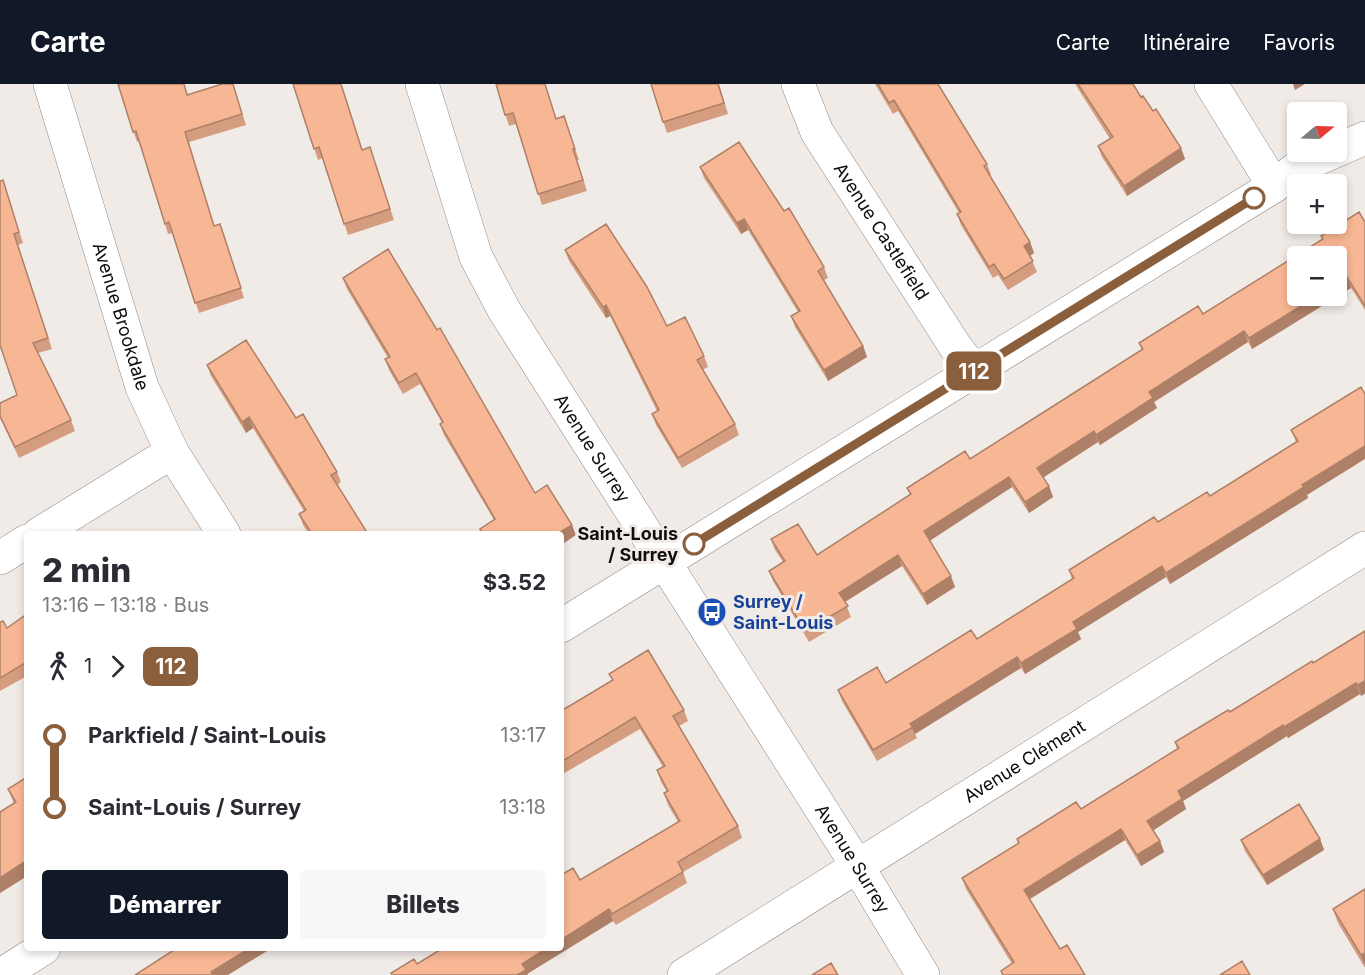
<!DOCTYPE html>
<html lang="fr">
<meta charset="utf-8">
<style>
body{margin:0;font-family:Inter,sans-serif;background:#f7f7f7;color:#2b2b33;height:100vh;display:flex;flex-direction:column;font-size:22px;white-space:nowrap}
*{box-sizing:border-box;margin:0}
p{font-size:20px;color:#7c7c81}
.icon{flex:none;width:33px;height:33px;fill:none;stroke:currentColor;stroke-width:2;stroke-linecap:round;stroke-linejoin:round}
.map{position:relative;flex:1;overflow:hidden}
.panel{position:absolute;left:24px;top:447px;width:540px;height:420px;display:flex;flex-direction:column;background:#fff;border-radius:6px;box-shadow:0 3px 9px #0003}
.panel>*{flex:none}
.badge{padding:0 12px;border-radius:9px;font-size:21px;line-height:39px}
.needle{width:39px;rotate:71deg}
.controls{position:absolute;left:1287px;top:18px;display:grid;gap:12px}
.controls a{display:grid;place-items:center;width:60px;height:60px;border-radius:6px;background:#fff;box-shadow:0 3px 9px #0003;font-size:30px}
.map>.badge{position:absolute;translate:-50% -50%;box-shadow:0 0 0 3px #fff}
.legs{display:flex;align-items:center;gap:9px;height:66px;padding:0 18px;font-size:20px}
.legs p{margin-inline-start:auto}
.summary{display:flex;align-items:center;justify-content:space-between;height:102px;padding:0 18px}
h1{font-size:33px;font-weight:800;line-height:45px}
.cta{display:flex;gap:12px;margin-top:auto;padding:12px 18px}
.cta a{flex:1;height:69px;border-radius:6px;background:#111827;color:#fff;font-size:24px;font-weight:800;line-height:69px;text-align:center}
.cta a+a{background:#f7f7f7;color:#2b2b33}
ul{padding:0 18px;list-style:none}
li{display:flex;align-items:center;gap:21px;height:72px;font-size:22px}
li i{display:grid;place-items:center;width:9px;height:100%;margin:0 8px;background:currentColor}
li i::after{content:'';width:15px;height:15px;margin:-8px;border:4px solid;border-radius:50%;background:#fff}
li p{margin-inline-start:auto}
li:first-child i{background:linear-gradient(#0000 50%,currentColor 0)}
li:last-child i{background:linear-gradient(currentColor 50%,#0000 0)}
header{display:flex;align-items:center;gap:36px;box-sizing:border-box;height:84px;padding:0 30px;background:#111827;color:#fff}
header strong{font-size:28px}
nav{display:flex;gap:33px;margin-inline-start:auto;font-size:21px}
.map>svg:first-child{display:block}
.lines{fill:none;stroke-linecap:round;stroke-linejoin:round}
.minor-casing{stroke:#918b88;stroke-width:34}
.minor{stroke:#fff;stroke-width:33}
.wall{fill:#d59d7f}
.shaded-wall{fill:#ae8068}
.building{fill:#f8b794;stroke:#ae8068;stroke-width:1.5}
.line-1-casing{stroke:#fff;stroke-width:14}
.line-1{stroke:#8b5e3c;stroke-width:9}
.stop-1-dot{fill:#fff;stroke:#8b5e3c;stroke-width:3}
.labels{text-anchor:middle;stroke-width:6;stroke-linejoin:round;paint-order:stroke}
.street-label{font-size:18px;fill:#0f0d0c;stroke:#f1ebe8}
.stop-label{font-size:18px;font-weight:bold;fill:#0f0d0c;stroke:#f1ebe8;text-anchor:end}
.transit-label{font-size:18px;font-weight:bold;fill:#164399;stroke:#f1ebe8;text-anchor:start}
</style>
<header>
<strong>Carte</strong>
<nav><a>Carte</a><a>Itinéraire</a><a>Favoris</a></nav>
</header>
<div class="map">
<svg width="1365" height="891" viewBox="0 0 1365 891">
<rect width="100%" height="100%" fill="#f1ebe8"/>
<g class="lines">
<g class="minor-casing">
<g id="minor">
<path id="s1" d="M50,0L142,303L172,368L224,450"/>
<path id="s2" d="M422,0L476,173L504,226L858,783L923,891"/>
<path id="s3" d="M798,0L817,48L955,262L974,287"/>
<path d="M1211,0L1274,102"/>
<path d="M39,450L172,368"/>
<path d="M0,474L27,457"/>
<path d="M561,542L1274,102L1297,84L1365,54"/>
<path d="M1,891L44,864"/>
<path id="s4" d="M684,891L1365,464"/>
</g>
</g>
<use href="#minor" class="minor"/>
</g>
<path class="wall" d="M118,0H184L188,11L233,0L246,41L189,58L214,142L224,151L244,214L199,229L173,149L168,150L165,140L139,57L137,58Z
M293,0L363,66L370,63L394,136L348,151L323,74L318,76Z
M496,0L556,35L564,32L579,76H577L587,107L542,121L516,40L509,42Z
M651,0H719L728,30L667,49Z
M875,0H938L987,80L991,91L989,92L1030,158L1034,169L1030,172L1037,188L1008,206L998,191L993,194L961,141L957,130L959,129L898,27L893,30Z
M1075,0H1133L1141,13L1181,64L1185,75L1127,112L1102,73L1098,62L1110,55Z
M700,83L784,127L824,183L828,194L824,196L863,262L867,273L828,297L795,243L791,232L798,228L748,146L741,150L704,94Z
M3,96L23,159L18,161L52,265L38,269L71,336L75,347L19,374L0,334V319L17,311Z
M1365,138V226L1351,204L1252,265L1248,258L1154,318L1157,324L1100,361L1098,358L1043,393L1049,402L1053,413L1029,429L1012,403L929,457L955,503L927,521L902,482L845,518L851,533L809,558L773,497L769,487L783,478L775,466L771,455L817,471L910,411L907,404L970,375L1142,266L1139,259L1203,230L1322,156L1321,152Z
M565,166L667,242L704,272L708,283L702,286L735,340L739,351L682,384L656,341L652,330L657,327L610,232L606,234L569,177Z
M343,194L535,409L576,451L561,450H482L480,445L494,436L444,351L440,340L442,339L420,300L403,310L389,286L385,275L388,274L347,205Z
M207,281L296,334L337,388L341,398L337,401L368,450H309L303,441L299,430L304,427L253,344L246,349L211,292Z
M1361,303L1307,411L1308,414L1170,500L1166,493L1078,548L1081,555L1025,590L1021,584L915,650L917,654L877,677L842,617L838,606L886,599L977,555L1072,495L1069,486L1158,438L1210,412L1296,358L1291,346Z
M27,530V592L0,607V538L7,544Z
M1365,547L1361,612L1360,610L1288,654L1287,652L1183,717L1186,725L1153,746L1160,757L1164,768L1141,782L1125,756L1030,815L1060,865L1085,891H1002L1001,887L1012,880L966,805L962,794L1018,759L1017,755L1081,725L1177,665L1175,658L1313,579Z
M609,590L684,626L688,637L679,642L738,742L742,754L683,788L687,799L616,841L613,837L527,890L528,891H392L417,880L580,796L678,738L668,721L664,709L667,708L661,698L657,686L663,683L640,645L561,691V627L612,596Z
M27,693V792L0,809L14,720L8,705Z
M1320,755L1324,766L1267,801L1245,767L1241,756Z
M1365,805V884L1338,839L1333,825Z"/>
<path class="shaded-wall" d="M1293,0H1305L1295,6Z
M1181,64L1185,75L1127,112L1124,102Z
M744,135L748,146L741,150L737,139Z
M1030,158L1034,169L1028,173L1024,162Z
M1347,193L1351,204L1252,265L1249,254L1317,212H1336V199Z
M606,221L610,232L606,234L603,223Z
M1244,247L1248,258L1154,318L1157,324L1100,361L1096,351L1149,308Z
M863,262L867,273L828,297L824,286Z
M249,333L253,344L246,349L242,338Z
M1094,347L1098,358L1041,395L1037,384Z
M1365,362V375L1307,411L1308,414L1170,500L1166,489L1302,401Z
M1009,393L1012,403L928,458L924,447Z
M1049,402L1053,413L1029,429L1025,418Z
M572,441L576,451L561,461V450H557Z
M898,471L902,482L843,519L839,509Z
M1162,482L1166,493L1078,548L1081,555L1025,590L1021,579L1073,538Z
M951,492L955,503L927,521L923,510Z
M1017,573L1021,584L915,650L910,640Z
M1365,597V610L1361,612L1358,601Z
M1356,599L1360,610L1288,654L1284,643Z
M1283,641L1287,652L1183,717L1186,725L1151,748L1147,737L1178,707Z
M1121,745L1125,756L1028,816L1024,806Z
M1320,755L1324,766L1267,801L1263,791Z
M1160,757L1164,768L1141,782L1137,771Z
M27,776V792L0,809V794Z
M609,825L613,837L527,890L528,891H517L522,880L547,864H561V856Z
M250,864H272L228,891H212L211,888Z
M1365,869V882L1361,871Z"/>
<path class="building" d="M118,0H184L187,11L222,0H233L242,30L185,48L214,142L220,140L241,204L195,219L169,138L165,140L136,47L133,48Z
M293,0H341L362,66L370,63L390,125L344,140L319,63L314,65Z
M496,0H545L556,35L564,32L575,65H573L583,96L538,110L513,29L505,31Z
M651,0H718L724,19L663,38Z
M878,0H938L987,80L984,82L1030,158L1024,162L1033,177L1004,195L994,180L989,183L957,130L961,128L894,16L889,19Z
M1078,0H1133L1141,13L1143,12L1153,27L1156,25L1181,64L1124,102L1098,62L1113,53Z
M739,58L784,127L789,124L824,183L818,187L863,262L824,286L791,232L800,227L744,135L737,139L700,83Z
M3,96L19,148L14,150L48,254L33,259L71,336L15,363L0,332V319L17,311L0,261V97Z
M1359,128L1365,138V222L1347,193L1336,199V172H1298V212H1317L1249,254L1244,247L1149,308L1153,314L1096,351L1094,347L1037,384L1049,402L1025,418L1009,393L924,447L951,492L923,510L898,471L839,509L848,522L805,547L769,487L785,477L771,455L798,440L817,471L911,410L907,404L965,367L970,375L1143,265L1139,259L1198,222L1203,230L1323,155L1321,152Z
M606,140L647,203L667,242L685,233L704,272L697,276L735,340L678,374L652,330L659,326L606,221L603,223L565,166Z
M388,165L437,246L440,244L535,409L547,401L572,441L557,450H483L480,445L495,435L440,340L443,338L416,289L399,299L385,275L390,273L343,194Z
M246,256L296,334L303,330L337,388L331,391L368,450H312L299,430L306,426L249,333L242,338L207,281Z
M1361,303L1365,310V362L1302,401L1304,403L1166,489L1162,482L1073,538L1077,545L1021,579L1017,573L910,640L913,643L873,666L838,606L877,583L886,599L971,546L977,555L1074,494L1069,486L1154,433L1158,438L1207,408L1210,412L1298,357L1291,346Z
M27,530V578L0,594V538L3,537L7,544Z
M1365,547V597L1358,601L1356,599L1284,643L1283,641L1178,707L1182,715L1147,737L1160,757L1137,771L1121,745L1024,806L1060,865L1067,861L1085,891H1003L1001,887L1014,878L962,794L1019,759L1017,755L1076,718L1081,725L1179,664L1175,658L1228,626L1230,628L1312,577L1313,579Z
M648,566L684,626L673,632L738,742L678,778L683,788L612,830L609,825L561,856V791L573,784L580,796L680,737L664,709L668,707L657,686L665,682L635,633L561,678V627L613,596L609,590Z
M27,693V776L0,794V728L16,718L8,705Z
M1299,720L1320,755L1263,791L1241,756Z
M1365,805V869L1361,871L1333,825Z
M177,864H250L211,888L213,891H135Z
M443,864H547L522,880L526,886L517,891H392L391,889L414,875L417,880Z
M1242,877L1250,891H1220Z
M831,879L838,891H812Z"/>
<g class="lines">
<g class="line-1-casing">
<path id="line-1" d="M694,460L1254,114"/>
</g>
<use href="#line-1" class="line-1"/>
</g>
<defs>
<g id="bus-disc" transform="scale(1.5)"><circle r="9.5" fill="#1a4fb4" stroke="#f1ebe8"/><path d="M-5-6H5V4H4V6H2V4H-2V6H-4V4H-5ZM-3.5-4V0h7V-4ZM-3.5 1.2v1.5H-2V1.2ZM2 1.2v1.5H3.5V1.2Z" fill="#fff"/></g>
</defs>
<g fill-rule="evenodd">
<use href="#bus-disc" x="712" y="528"/>
</g>
<g class="stop-1-dot">
<circle cx="1254" cy="114" r="10"/>
<circle cx="694" cy="460" r="10"/>
</g>
<g class="labels">
<g class="street-label">
<text dy="6" stroke="none"><textPath href="#s3" startOffset="170">Avenue Castlefield</textPath></text>
<text dy="6" stroke="none"><textPath href="#s1" startOffset="243">Avenue Brookdale</textPath></text>
<text dy="6" stroke="none"><textPath href="#s2" startOffset="405">Avenue Surrey</textPath></text>
<text dy="6" stroke="none"><textPath href="#s4" startOffset="402">Avenue Clément</textPath></text>
<text dy="6" stroke="none"><textPath href="#s2" startOffset="891">Avenue Surrey</textPath></text>
</g>
<g class="stop-label">
<text x="678" y="456">Saint-Louis<tspan x="678" dy="21">/ Surrey</tspan></text>
</g>
<g class="transit-label">
<text x="733" y="524">Surrey /<tspan x="733" dy="21">Saint-Louis</tspan></text>
</g>
</g>
</svg>
<div class="controls">
<a><svg class="needle" viewBox="-14 -14 28 28"><path d="M0-13l5 13h-10z" fill="#e53935"/><path d="M0 13l5-13h-10z" fill="#7c7c81"/></svg></a>
<a>+</a>
<a>−</a>
</div>
<b class="badge" style="left:974px;top:287px;background:#8b5e3c;color:#fff">112</b>
<section class="panel">
<div class="summary"><div><h1>2 min</h1><p>13:16 – 13:18 · Bus</p></div><b>$3.52</b></div>
<div class="legs"><svg class="icon" aria-label="walk" viewBox="0 0 24 24"><circle cx="13" cy="4" r="2"/><path d="M13 8l-2 6 4 7M11 14l-3 7M7 12l3-4h3l4 4"/></svg>1<svg class="icon" aria-label="forward" viewBox="0 0 24 24"><path d="M9 5l7 7-7 7"/></svg><b class="badge" style="background:#8b5e3c;color:#fff">112</b></div>
<ul>
<li><i style="color:#8b5e3c"></i><b>Parkfield / Saint-Louis</b><p>13:17</p></li>
<li><i style="color:#8b5e3c"></i><b>Saint-Louis / Surrey</b><p>13:18</p></li>
</ul>
<div class="cta"><a>Démarrer</a><a>Billets</a></div>
</section>
</div>
